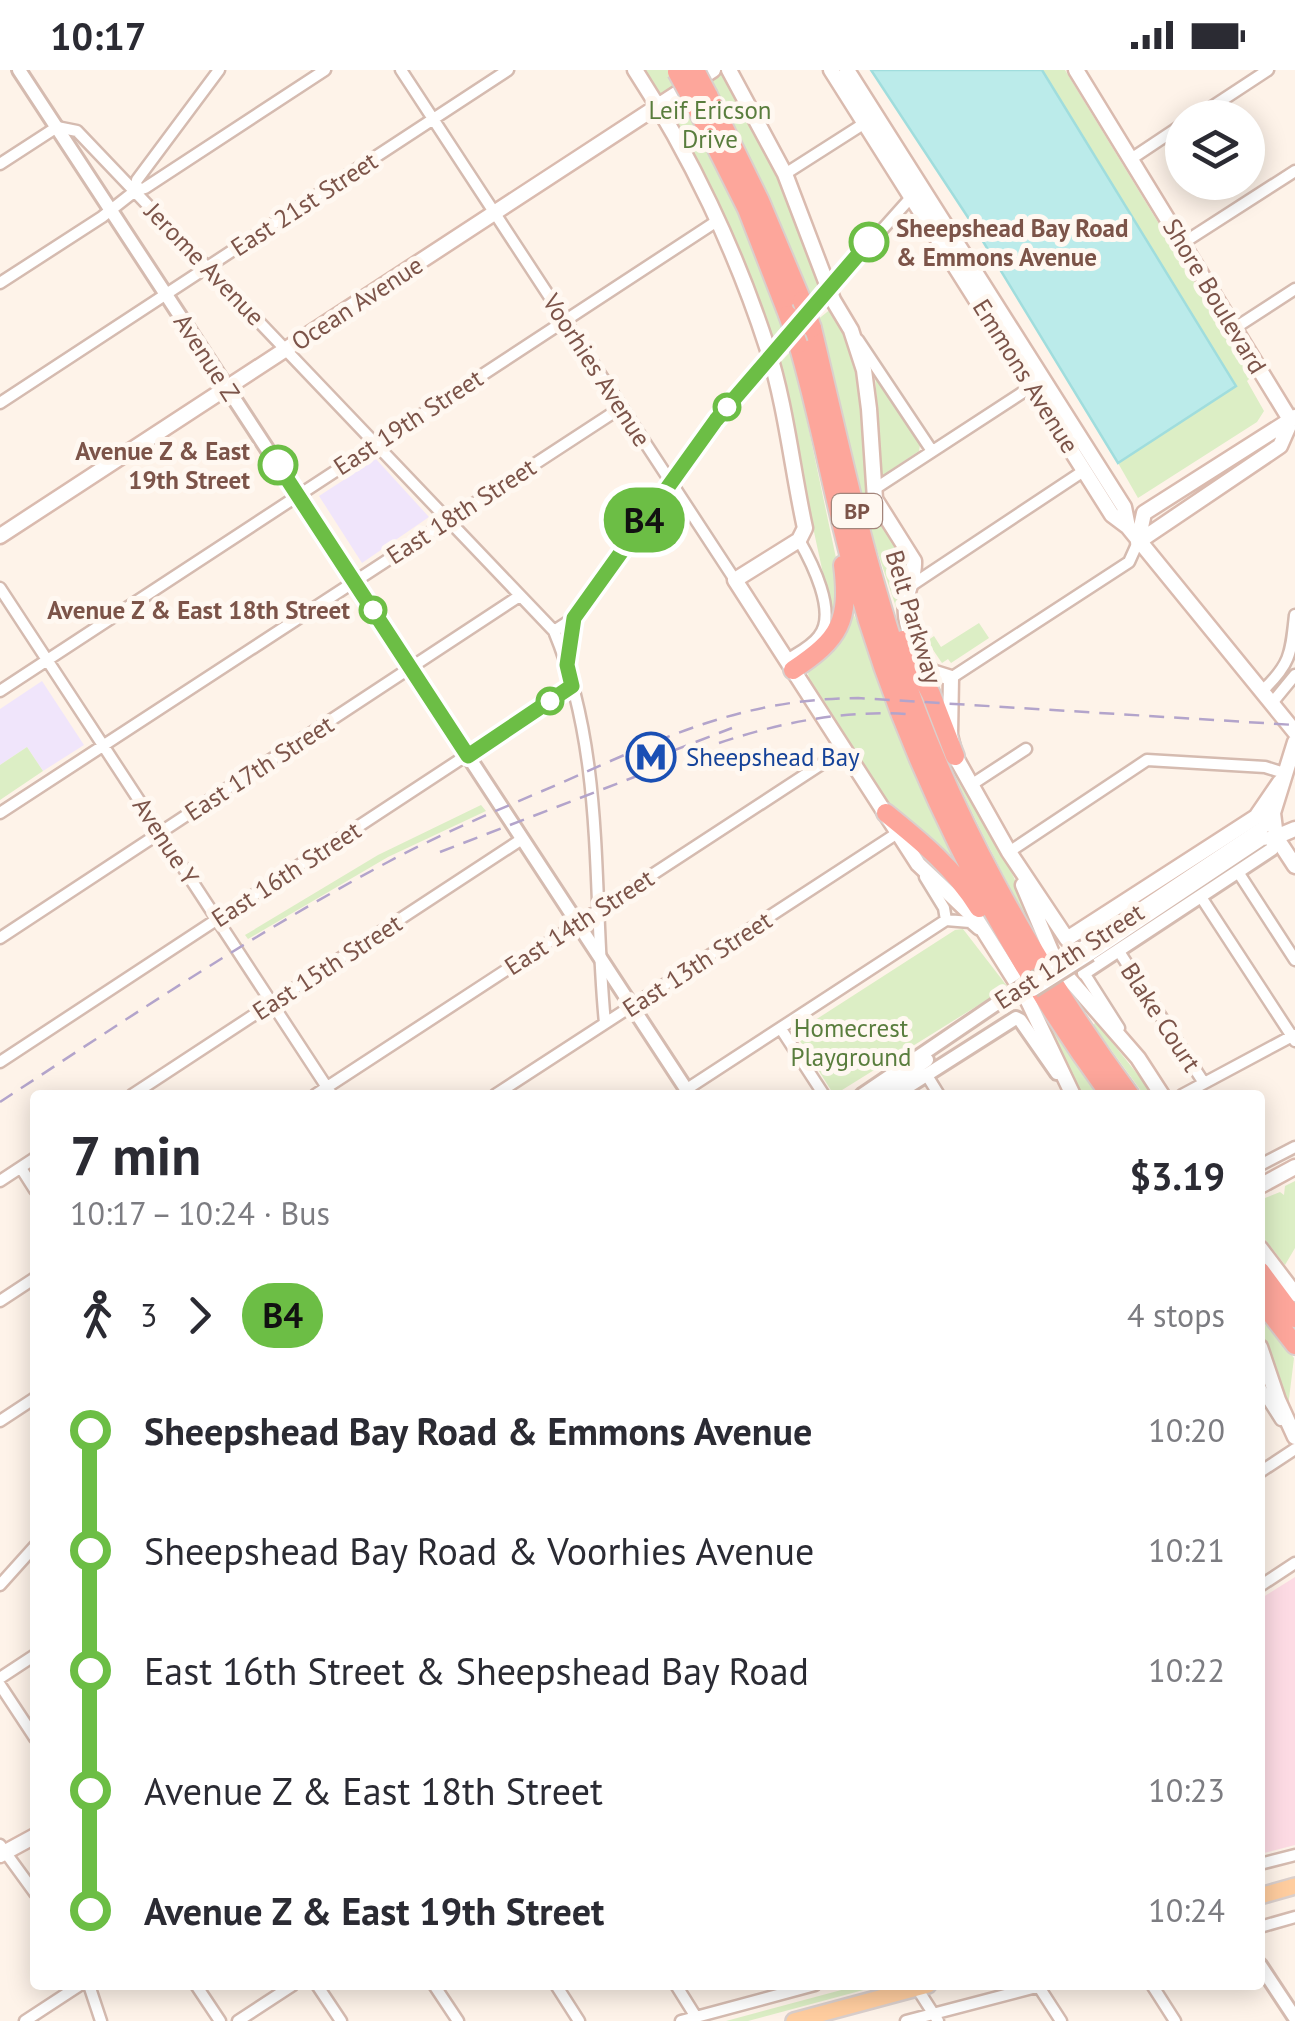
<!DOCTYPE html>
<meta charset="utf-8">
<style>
body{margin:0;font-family:"PT Sans",sans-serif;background:#f2f2f3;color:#2b2b33;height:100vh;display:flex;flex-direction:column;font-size:38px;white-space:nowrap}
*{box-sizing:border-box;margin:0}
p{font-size:32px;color:#7c7c81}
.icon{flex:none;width:55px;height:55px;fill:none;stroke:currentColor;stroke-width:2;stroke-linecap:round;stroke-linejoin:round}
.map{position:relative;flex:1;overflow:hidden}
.sheet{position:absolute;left:30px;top:1020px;width:1235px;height:900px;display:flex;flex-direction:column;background:#fff;border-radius:10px;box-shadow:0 5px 25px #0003}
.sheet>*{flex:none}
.badge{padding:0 20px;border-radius:32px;font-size:35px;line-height:65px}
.buttons{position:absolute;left:1165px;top:30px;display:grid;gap:20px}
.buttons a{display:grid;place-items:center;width:100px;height:100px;border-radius:50%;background:#fff;box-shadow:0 5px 25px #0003;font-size:50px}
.map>.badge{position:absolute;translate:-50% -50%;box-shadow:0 0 0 5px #fff}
.legs{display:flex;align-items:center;gap:15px;height:110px;padding:0 40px;font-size:32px}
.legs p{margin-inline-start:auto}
.overview{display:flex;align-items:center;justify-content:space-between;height:170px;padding:0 40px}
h1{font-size:55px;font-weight:800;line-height:75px}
ul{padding:0 40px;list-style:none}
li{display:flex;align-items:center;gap:35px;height:120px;font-size:38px}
li i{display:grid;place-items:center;width:15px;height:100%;margin:0 12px;background:currentColor}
li i::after{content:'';width:25px;height:25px;margin:-12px;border:8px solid;border-radius:50%;background:#fff}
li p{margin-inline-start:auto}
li:first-child i{background:linear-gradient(#0000 50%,currentColor 0)}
li:last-child i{background:linear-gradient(currentColor 50%,#0000 0)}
.status{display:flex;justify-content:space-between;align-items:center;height:70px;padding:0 50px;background:#fff;direction:ltr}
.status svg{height:28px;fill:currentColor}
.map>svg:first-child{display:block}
.education{fill:#f0e5fb}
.medical{fill:#fddbe4}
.green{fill:#dceec5}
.water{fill:#bbebea;stroke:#a0dddd;stroke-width:2.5}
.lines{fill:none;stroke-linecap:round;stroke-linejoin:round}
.minor-casing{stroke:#d5bbb0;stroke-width:15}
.tertiary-casing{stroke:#d5bbb0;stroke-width:18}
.secondary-casing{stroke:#dabbaf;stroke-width:19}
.primary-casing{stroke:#dacfcc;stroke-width:20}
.motorway-casing{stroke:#dacfcc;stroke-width:22}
.minor{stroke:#fff;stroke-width:10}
.tertiary{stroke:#fff;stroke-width:12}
.secondary{stroke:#fff;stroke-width:14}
.primary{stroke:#ffcd9f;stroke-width:15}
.motorway{stroke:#fda69b;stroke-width:18}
.rail{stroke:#b3a4cb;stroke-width:2.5;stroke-dasharray:15 10;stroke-linecap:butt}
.tertiary-bridge-casing{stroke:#d5bbb0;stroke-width:18;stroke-linecap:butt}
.motorway-bridge-casing{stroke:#dacfcc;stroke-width:22;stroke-linecap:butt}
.tertiary-bridge{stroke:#fff;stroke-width:12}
.motorway-bridge{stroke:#fda69b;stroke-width:18}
.line-1-casing{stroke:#fff;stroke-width:22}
.line-1{stroke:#6cbe45;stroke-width:15}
.stop-1-dot{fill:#fff;stroke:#6cbe45;stroke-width:5}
.labels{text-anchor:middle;stroke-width:10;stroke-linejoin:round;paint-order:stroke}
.shield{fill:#fff8f1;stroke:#a3857b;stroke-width:2.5}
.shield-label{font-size:22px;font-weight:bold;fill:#7c5449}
.park-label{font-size:25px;fill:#597d3d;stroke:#fff8f1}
.street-label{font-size:25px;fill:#7c5449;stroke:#fff8f1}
.stop-label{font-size:25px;font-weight:bold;fill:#7c5449;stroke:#fff8f1;text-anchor:end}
.transit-label{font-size:25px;fill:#164399;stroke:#fff8f1;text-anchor:start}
</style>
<div class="status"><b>10:17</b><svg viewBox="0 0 49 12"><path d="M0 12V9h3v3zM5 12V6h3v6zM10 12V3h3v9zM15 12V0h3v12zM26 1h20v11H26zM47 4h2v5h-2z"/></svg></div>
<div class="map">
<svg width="1295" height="1951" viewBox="0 0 1295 1951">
<rect width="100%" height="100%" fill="#fef3e9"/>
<path class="education" d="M376,389L429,447L362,493L319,426Z
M42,611L84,675L43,701L27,677L0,695V639Z"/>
<path class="medical" d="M1295,1507V1775L1260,1784V1529Z"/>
<path class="green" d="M641,0H719L779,108L821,211L772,268Z
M1042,0H1065L1252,306L1247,311L1264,341L1257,352L1138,428L1118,393L1235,315Z
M832,238L847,265L856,293L869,432L909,499L897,540L861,433L838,328L816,251Z
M792,280L843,521L833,550L778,295Z
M875,305L920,375L919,381L882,406Z
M853,543L867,572L964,805L891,737L812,617L808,604L813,591Z
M979,553L989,568L951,593L948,589L942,593L927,571L934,566L941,577Z
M918,608L945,681L1011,801L1047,883L1080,930L1072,928C1011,825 961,727 916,616Z
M27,677L43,701L0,730V695Z
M481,735L486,741L388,787L248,869L245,865L378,785Z
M963,859L1007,916L1006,918L834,1025L795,963L955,860Z
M991,862L1005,875L1100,1025H1080L1048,952Z
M1096,952L1154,1025H1144L1093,955Z
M1295,1111V1178L1285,1195L1260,1163V1130L1280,1122L1284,1125L1285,1116Z
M1260,1244L1265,1255L1270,1257L1294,1288L1288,1337L1260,1258Z
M860,1915H882L748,1951H726Z"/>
<path class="water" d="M871,0H1042L1236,316L1118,393L973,155Z"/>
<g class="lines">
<g class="minor-casing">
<path id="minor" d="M401,0L735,510
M1195,48L1268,0
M1131,89L1182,55
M0,94L57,57L77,61L554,561C606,686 592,822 605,953
M785,104L868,51
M135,121L145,118L325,0
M1183,173L1295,101
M0,213L102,147L135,121L137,110L219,0
M806,245L914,124
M1235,258L1295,219
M858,270L932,381
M0,333L508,0
M873,420L1034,315
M912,515L1085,400
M0,518L332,1025
M554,561L574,548L716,350L795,258
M567,589L574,548
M787,590C798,583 812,576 819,566C838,543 811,491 799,470
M951,608L1129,492L1138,472
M0,621L717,151
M1262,621C1291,594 1291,583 1295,545
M1272,633L1295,605
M971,715L1026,679
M0,743L622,337
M1009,782L1147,690L1265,697L1284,703
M1238,802L1295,890
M925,807L944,838L946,850
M1201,827L1295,971
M0,868L518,527
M1118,880L1204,1013
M1084,903L1119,958
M781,959L824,1025
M0,992L572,616
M926,1004L939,1025
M687,1019L946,850L970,852L978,859
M132,1025L522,769
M315,1025L843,680
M495,1025L899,762
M1182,1025L1294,965
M1260,1095L1295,1077
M21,1098L35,1120
M0,1111L35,1088
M0,1231L35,1208
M1260,1317L1281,1350
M0,1351L35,1328
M1260,1402L1295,1379
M0,1515L35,1476
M1260,1516L1295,1493
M0,1608L35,1585
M0,1615L35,1668
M0,1775L35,1823
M1260,1794L1295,1785
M1260,1857L1295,1847
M89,1915L101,1951
M196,1915L220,1951
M317,1915L341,1951
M434,1915L458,1951
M556,1915L579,1951
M676,1915L696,1947
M915,1915L938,1951
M1152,1915L1175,1951
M1039,1917L1061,1951
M25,1951L80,1915
M238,1951L293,1915
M681,1951L815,1915
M906,1951L1044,1915"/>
</g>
<g class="tertiary-casing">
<path id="tertiary" d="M19,0L690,1025
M1085,876L1265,756L1273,743
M1090,884L1262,769L1276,767
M1084,903L1272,779L1276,767
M862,1025L996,934
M876,1025L927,990
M895,1025L1016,948L1020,950L1057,1003
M1260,1895L1295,1948"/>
</g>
<g class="secondary-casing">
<path id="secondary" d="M635,0C690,84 736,181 767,277C786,335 792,399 805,458L799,470L735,510L918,794L977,850L1028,931L1073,1025
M729,0L785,104L833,230L851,260L864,300L869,339L875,429L914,491C915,506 908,517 906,532C903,555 917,584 932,602L951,608L950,665L955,686L1009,782L1067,869L1256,747L1280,712
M831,0L1112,445L1128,457L1295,662
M847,0L1124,437L1128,457
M1076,0L1291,351L1280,376L1138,472
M0,466L713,0
M1138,471L1144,443L1295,347
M1295,672L1273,743L1276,767L1295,796
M1276,767L1295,759
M1023,815L1057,895L1138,988L1162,1025
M1260,1116L1295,1097
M1260,1178L1295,1224
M1260,1277L1278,1330L1295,1367
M0,1785L35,1766"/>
</g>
<g class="primary-casing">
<path id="primary" d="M1260,1826L1295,1816
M794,1951L928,1915"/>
</g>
<g class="motorway-casing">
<path id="motorway" d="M708,25L760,131L802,231
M694,33L747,139L788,245
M812,258C838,366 861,477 896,582C947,740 1032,892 1130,1025
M798,274C820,349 833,427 854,503C905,690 996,868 1110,1025
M903,570L931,624L955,686
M793,600C840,569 850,551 843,495
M886,743C922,772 954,798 979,838
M1260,1201L1295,1248
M1260,1230L1295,1275"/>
</g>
<use href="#minor" class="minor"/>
<use href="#tertiary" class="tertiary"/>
<use href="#secondary" class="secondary"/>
<use href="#primary" class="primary"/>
<use href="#motorway" class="motorway"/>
<path class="rail" d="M719,673C779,653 842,640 906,644
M649,690L732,658
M440,782L668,694
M0,1032C127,949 254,863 388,792C444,762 503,738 561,713C665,667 741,629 858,628L1295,655"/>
<g class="tertiary-bridge-casing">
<path id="tertiary-bridge" d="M1033,920L1090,884
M996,934L1085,876"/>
</g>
<g class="motorway-bridge-casing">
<path id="motorway-bridge" d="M695,0L708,25
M677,2L694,33
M802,231L812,258
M788,245L798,274"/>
</g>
<use href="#tertiary-bridge" class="tertiary-bridge"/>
<use href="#motorway-bridge" class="motorway-bridge"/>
</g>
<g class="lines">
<g class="line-1-casing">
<path id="line-1" d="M278,395L468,686L572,616L567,595L574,548L716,350L869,172"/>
</g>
<use href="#line-1" class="line-1"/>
</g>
<defs>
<g id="metro-ring" transform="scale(2.5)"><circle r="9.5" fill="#fff8f1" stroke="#1a4fb4" stroke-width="1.5"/><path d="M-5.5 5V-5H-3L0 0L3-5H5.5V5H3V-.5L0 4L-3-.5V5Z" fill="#1a4fb4"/></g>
</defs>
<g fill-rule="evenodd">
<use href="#metro-ring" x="651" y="687"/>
</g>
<g class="stop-1-dot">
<circle cx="869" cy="172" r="18"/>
<circle cx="727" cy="337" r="12"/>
<circle cx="278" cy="395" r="18"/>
<circle cx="373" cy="540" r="12"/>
<circle cx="550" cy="631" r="12"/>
</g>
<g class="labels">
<rect class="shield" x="832" y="424" width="50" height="34" rx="8"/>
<g class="shield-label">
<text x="857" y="449">BP</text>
</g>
<g class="park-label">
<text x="710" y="49">Leif Ericson<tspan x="710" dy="29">Drive</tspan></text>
<text x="851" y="967">Homecrest<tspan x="851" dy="29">Playground</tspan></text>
</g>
<g class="street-label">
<text transform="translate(304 134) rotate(-33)" y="9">East 21st Street</text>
<text transform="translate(205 194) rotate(46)" y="9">Jerome Avenue</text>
<text transform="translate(1215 226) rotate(59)" y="9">Shore Boulevard</text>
<text transform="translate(357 233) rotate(-33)" y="9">Ocean Avenue</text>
<text transform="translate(207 287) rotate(57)" y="9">Avenue Z</text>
<text transform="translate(597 300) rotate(57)" y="9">Voorhies Avenue</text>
<text transform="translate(1026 306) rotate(58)" y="9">Emmons Avenue</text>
<text transform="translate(408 352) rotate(-33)" y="9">East 19th Street</text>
<text transform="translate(461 441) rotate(-33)" y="9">East 18th Street</text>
<text transform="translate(914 547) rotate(73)" y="9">Belt Parkway</text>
<text transform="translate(259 698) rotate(-33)" y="9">East 17th Street</text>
<text transform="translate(166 771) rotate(57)" y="9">Avenue Y</text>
<text transform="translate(286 804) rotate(-33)" y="9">East 16th Street</text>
<text transform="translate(579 852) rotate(-33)" y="9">East 14th Street</text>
<text transform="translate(1069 886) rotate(-33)" y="9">East 12th Street</text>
<text transform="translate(697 894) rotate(-33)" y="9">East 13th Street</text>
<text transform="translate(327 897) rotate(-33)" y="9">East 15th Street</text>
<text transform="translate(1161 947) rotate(57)" y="9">Blake Court</text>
</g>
<g class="stop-label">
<text x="896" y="167" text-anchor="start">Sheepshead Bay Road<tspan x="896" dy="29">&amp; Emmons Avenue</tspan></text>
<text x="250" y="390">Avenue Z &amp; East<tspan x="250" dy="29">19th Street</tspan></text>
<text x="350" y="549">Avenue Z &amp; East 18th Street</text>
</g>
<g class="transit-label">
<text x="686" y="696">Sheepshead Bay</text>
</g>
</g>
</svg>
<div class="buttons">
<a><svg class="icon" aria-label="layers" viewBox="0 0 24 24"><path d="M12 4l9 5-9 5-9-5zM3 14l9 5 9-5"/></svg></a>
</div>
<b class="badge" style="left:644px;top:450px;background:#6cbe45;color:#111">B4</b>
<section class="sheet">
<div class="overview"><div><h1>7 min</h1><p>10:17 – 10:24 · Bus</p></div><b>$3.19</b></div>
<div class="legs"><svg class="icon" aria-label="walk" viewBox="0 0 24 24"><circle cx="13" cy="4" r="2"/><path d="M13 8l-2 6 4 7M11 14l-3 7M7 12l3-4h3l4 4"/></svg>3<svg class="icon" aria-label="forward" viewBox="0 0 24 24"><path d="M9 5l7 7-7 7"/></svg><b class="badge" style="background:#6cbe45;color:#111">B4</b><p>4 stops</p></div>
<ul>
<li><i style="color:#6cbe45"></i><b>Sheepshead Bay Road &amp; Emmons Avenue</b><p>10:20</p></li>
<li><i style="color:#6cbe45"></i><span>Sheepshead Bay Road &amp; Voorhies Avenue</span><p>10:21</p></li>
<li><i style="color:#6cbe45"></i><span>East 16th Street &amp; Sheepshead Bay Road</span><p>10:22</p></li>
<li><i style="color:#6cbe45"></i><span>Avenue Z &amp; East 18th Street</span><p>10:23</p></li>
<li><i style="color:#6cbe45"></i><b>Avenue Z &amp; East 19th Street</b><p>10:24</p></li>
</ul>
</section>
</div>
